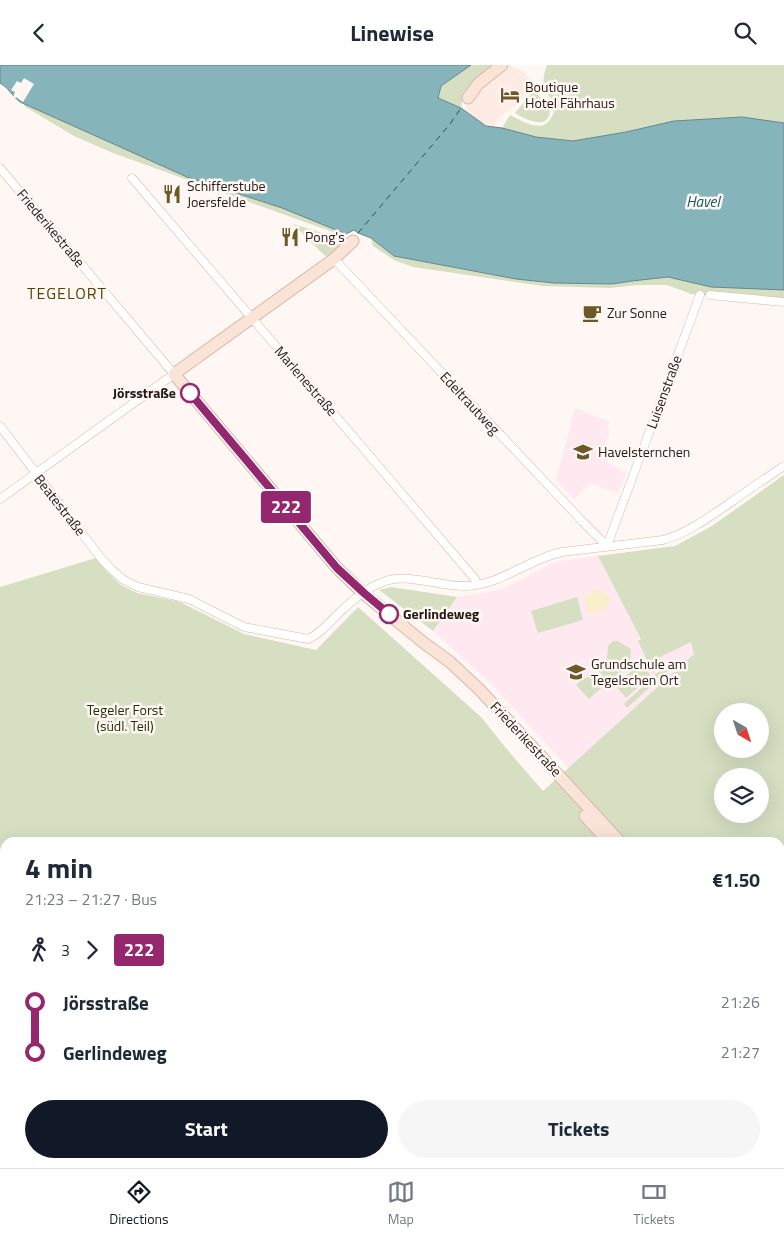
<!DOCTYPE html>
<meta charset="utf-8">
<style>
body{margin:0;font-family:"Titillium Web",sans-serif;background:#f6f6f7;color:#1f2937;height:100vh;display:flex;flex-direction:column;font-size:19px;white-space:nowrap}
*{box-sizing:border-box;margin:0}
p{font-size:16px;color:#747a83}
.icon{flex:none;width:28px;height:28px;fill:none;stroke:currentColor;stroke-width:2;stroke-linecap:round;stroke-linejoin:round}
.map{position:relative;flex:1;overflow:hidden}
.sheet{position:absolute;left:0px;top:772px;width:785px;height:331px;display:flex;flex-direction:column;background:#fff;border-radius:15px 15px 0 0;box-shadow:0 5px 20px #0002}
.sheet>*{flex:none}
.badge{padding:0 10px;border-radius:4px;font-size:18px;line-height:32px}
.needle{width:32px;rotate:141deg}
.controls{position:absolute;left:714px;top:638px;display:grid;gap:10px}
.controls a{display:grid;place-items:center;width:55px;height:55px;border-radius:50%;background:#fff;box-shadow:0 5px 20px #0002;font-size:25px}
.map>.badge{position:absolute;translate:-50% -50%;box-shadow:0 0 0 2px #fff}
.legs{display:flex;align-items:center;gap:8px;height:55px;padding:0 25px;font-size:16px}
.legs p{margin-inline-start:auto}
.headline{display:flex;align-items:center;justify-content:space-between;height:85px;padding:0 25px}
h1{font-size:28px;font-weight:700;line-height:38px}
.primary-button{display:flex;gap:10px;margin-top:auto;padding:10px 25px}
.primary-button a{flex:1;height:58px;border-radius:30px;background:#111827;color:#fff;font-size:20px;font-weight:700;line-height:58px;text-align:center}
.primary-button a+a{background:#f6f6f7;color:#1f2937}
ul{padding:0 25px;list-style:none}
li{display:flex;align-items:center;gap:18px;height:50px;font-size:19px}
li i{display:grid;place-items:center;width:8px;height:100%;margin:0 6px;background:currentColor}
li i::after{content:'';width:12px;height:12px;margin:-6px;border:4px solid;border-radius:50%;background:#fff}
li p{margin-inline-start:auto}
li:first-child i{background:linear-gradient(#0000 50%,currentColor 0)}
li:last-child i{background:linear-gradient(currentColor 50%,#0000 0)}
header{display:flex;justify-content:space-between;align-items:center;height:65px;padding:0 25px;background:#fff;font-size:22px;font-weight:700}
.dock{display:flex;justify-content:space-around;align-items:center;height:70px;border-top:1px solid #e0e1e3;background:#fff;font-size:14px;color:#747a83}
.dock a{display:grid;justify-items:center;gap:2px}
.dock .active{color:#111827}
.map>svg:first-child{display:block}
.built{fill:#feece4}
.education{fill:#fde9ef}
.green{fill:#d6dfc2;fill-rule:evenodd}
.sand{fill:#f9efca}
.water{fill:#85b4bb;stroke:#688689}
.pier{fill:#fff7f4}
.lines{fill:none;stroke-linecap:round;stroke-linejoin:round}
.ferry{stroke:#165860;stroke-width:1;stroke-dasharray:6 5;stroke-linecap:butt}
.street-casing{stroke:#dab7a6;stroke-width:9}
.secondary-casing{stroke:#dab7a6;stroke-width:13}
.street{stroke:#fff;stroke-width:8}
.secondary{stroke:#fae4d8;stroke-width:11}
.line-1-casing{stroke:#fff;stroke-width:11}
.line-1{stroke:#95276e;stroke-width:8}
.stop-1-dot{fill:#fff;stroke:#95276e;stroke-width:2.5}
.labels{text-anchor:middle;stroke-width:5;stroke-linejoin:round;paint-order:stroke}
.poi-label{font-size:14px;fill:#251913;stroke:#fff7f4;text-anchor:start}
.street-label{font-size:14px;fill:#251913;stroke:#fff7f4}
.stop-label{font-size:14px;font-weight:bold;fill:#251913;stroke:#fff7f4;text-anchor:end}
.park-label{font-size:14px;fill:#283005;stroke:#fff7f4}
.water-label{font-size:15px;font-style:italic;fill:#165860;stroke:#fff7f4}
.quarter-label{font-size:16px;letter-spacing:1px;fill:#594201;stroke:#fff7f4}
</style>
<header><svg class="icon" aria-label="back" viewBox="0 0 24 24"><path d="M15 5l-7 7 7 7"/></svg>Linewise<svg class="icon" aria-label="search" viewBox="0 0 24 24"><circle cx="10" cy="10" r="6"/><path d="M15 15l6 6"/></svg></header>
<div class="map">
<svg width="784" height="1103" viewBox="0 0 784 1103">
<rect width="100%" height="100%" fill="#fff7f4"/>
<path class="built" d="M503,0H509L514,3L521,5L526,9L533,19L517,39L499,52L494,62L486,61L464,45L475,29Z"/>
<path class="education" d="M575,343L610,357L607,364L610,366L600,392L626,409L618,428L591,418L574,434L556,415Z
M598,491L652,596L692,576L694,589L569,704L490,618L433,566L457,532L503,524L555,497Z"/>
<path class="green" d="M471,0H499L464,27L461,43L438,33L441,21Z
M547,0H784V58L742,52L674,56L626,67L573,76L536,72L502,63L510,50C521,55 538,67 548,57C553,52 555,44 558,38C541,28 541,17 547,0Z
M535,24L543,38L550,45C549,67 525,54 515,48Z
M25,39L187,112L283,143L346,169L344,171L113,88L74,71L24,41Z
M293,159L339,173L344,178L330,190L325,191Z
M371,173L394,191L516,214L554,218L612,219L632,216L668,212L711,222L784,225V235L691,229L667,220H638L610,223L543,221L413,202L394,195L373,181Z
M784,410V1103H0V522L96,493L108,508L121,520L137,528L180,537L244,569L316,585L358,542L481,652L510,688L543,726L694,589L691,577L652,596L657,605L653,608L638,576L641,574L598,491L675,481L712,461ZM722,646H760V684H722ZM722,711H760V749H722ZM5,778H780V1099H5Z
M391,522L457,532L433,566L379,525Z
M577,532L583,555L538,568L531,546Z
M613,576H618L631,584L630,598L620,609L607,614L598,606L607,594L608,581Z
M641,598L651,611L626,633L615,620Z
M668,598L671,603L627,643L624,639Z
M592,611L598,613L606,619L589,634L576,620L582,614Z"/>
<path class="sand" d="M598,524L611,533L605,544L589,549L584,532L590,529L593,525Z"/>
<path class="water" d="M0,0H471L441,21L438,33L461,43L486,61L502,63L536,72L573,76L626,67L674,56L742,52L784,58V225L711,222L668,212L632,216L612,219L554,218L516,214L394,191L371,173L358,168L354,165L346,169L282,143L187,112L20,37C12,31 9,23 0,18Z"/>
<path class="pier" d="M24,13L34,19L23,37L16,32L15,34L13,33L15,27L11,25L17,16L21,18Z"/>
<g class="lines">
<path class="ferry" d="M358,168L450,59L461,43"/>
<g class="street-casing">
<path id="street" d="M0,103L174,309L0,434
M132,113L475,514L476,520
M334,194L583,457L607,481
M710,230L784,237
M0,361L100,492L111,504L124,515L138,522L189,534L244,562L308,574C320,569 328,559 337,550C350,537 366,523 383,517C408,507 440,522 466,521C501,520 528,494 562,487L663,475C688,468 709,452 730,438C748,425 766,413 784,401
M607,481L700,230"/>
</g>
<g class="secondary-casing">
<path id="secondary" d="M468,33L478,19L502,0
M353,176L334,194L174,309L337,503L364,529L424,578L450,597L480,625L621,778
M585,751L610,778
M780,901L784,903
M780,911L784,913"/>
</g>
<use href="#street" class="street"/>
<use href="#secondary" class="secondary"/>
</g>
<g class="lines">
<g class="line-1-casing">
<path id="line-1" d="M190,328L337,503L364,528L389,549"/>
</g>
<use href="#line-1" class="line-1"/>
</g>
<defs>
<g id="hotel-bare" transform="scale(1.5)"><path d="M-6-4.5h1.5V1H6V5H4.5V3h-9V5H-6ZM-4 0a1.8 1.8 0 1 1 3.6 0ZM.5 0V-2.5h3Q6-2.5 6 0Z" fill="#6d5827" stroke="#fff7f4" stroke-width="2.5" paint-order="stroke"/></g>
<g id="restaurant-bare" transform="scale(1.5)"><path d="M-5-6h1v4h1v-4h1v4h1v-4h1v5L-1.5 .5V6h-2V.5L-5-1ZM5-6V6H3V1.5H1.5Q1.5-4 5-6Z" fill="#6d5827" stroke="#fff7f4" stroke-width="2.5" paint-order="stroke"/></g>
<g id="cafe-bare" transform="scale(1.5)"><path d="M-5.5-4.5H6V0H3Q3 3.5 0 3.5H-2.5Q-5.5 3.5-5.5 0ZM3-3.2v2h1.7v-2ZM-6 4.5H4V6H-6Z" fill="#6d5827" stroke="#fff7f4" stroke-width="2.5" paint-order="stroke"/></g>
<g id="school-bare" transform="scale(1.5)"><path d="M0-5L7-2L0 1L-7-2ZM-4 1L0 2.5L4 1V4Q0 6-4 4Z" fill="#6d5827" stroke="#fff7f4" stroke-width="2.5" paint-order="stroke"/></g>
</defs>
<g fill-rule="evenodd">
<use href="#hotel-bare" x="510" y="30"/>
<use href="#restaurant-bare" x="172" y="129"/>
<use href="#restaurant-bare" x="290" y="172"/>
<use href="#cafe-bare" x="592" y="248"/>
<use href="#school-bare" x="583" y="387"/>
<use href="#school-bare" x="576" y="607"/>
</g>
<g class="stop-1-dot">
<circle cx="190" cy="328" r="9"/>
<circle cx="389" cy="549" r="9"/>
</g>
<g class="labels">
<g class="poi-label">
<text x="525" y="27">Boutique<tspan x="525" dy="16">Hotel Fährhaus</tspan></text>
<text x="187" y="126">Schifferstube<tspan x="187" dy="16">Joersfelde</tspan></text>
<text x="305" y="177">Pong's</text>
<text x="607" y="253">Zur Sonne</text>
<text x="598" y="392">Havelsternchen</text>
<text x="591" y="604">Grundschule am<tspan x="591" dy="16">Tegelschen Ort</tspan></text>
</g>
<g class="street-label">
<text transform="translate(51 163) rotate(50)" y="5">Friederikestraße</text>
<text transform="translate(306 316) rotate(49)" y="5">Marlenestraße</text>
<text transform="translate(664 327) rotate(-70)" y="5">Luisenstraße</text>
<text transform="translate(470 338) rotate(47)" y="5">Edeltrautweg</text>
<text transform="translate(60 440) rotate(52)" y="5">Beatestraße</text>
<text transform="translate(526 674) rotate(47)" y="5">Friederikestraße</text>
</g>
<g class="stop-label">
<text x="176" y="333">Jörsstraße</text>
<text x="403" y="554" text-anchor="start">Gerlindeweg</text>
</g>
<g class="park-label">
<text x="125" y="650">Tegeler Forst<tspan x="125" dy="16">(südl. Teil)</tspan></text>
</g>
<g class="water-label">
<text x="703" y="142">Havel</text>
</g>
<g class="quarter-label">
<text x="67" y="234">TEGELORT</text>
</g>
</g>
</svg>
<div class="controls">
<a><svg class="needle" viewBox="-14 -14 28 28"><path d="M0-13l5 13h-10z" fill="#e53935"/><path d="M0 13l5-13h-10z" fill="#747a83"/></svg></a>
<a><svg class="icon" aria-label="layers" viewBox="0 0 24 24"><path d="M12 4l9 5-9 5-9-5zM3 14l9 5 9-5"/></svg></a>
</div>
<b class="badge" style="left:286px;top:442px;background:#95276e;color:#fff">222</b>
<section class="sheet">
<div class="headline"><div><h1>4 min</h1><p>21:23 – 21:27 · Bus</p></div><b>€1.50</b></div>
<div class="legs"><svg class="icon" aria-label="walk" viewBox="0 0 24 24"><circle cx="13" cy="4" r="2"/><path d="M13 8l-2 6 4 7M11 14l-3 7M7 12l3-4h3l4 4"/></svg>3<svg class="icon" aria-label="forward" viewBox="0 0 24 24"><path d="M9 5l7 7-7 7"/></svg><b class="badge" style="background:#95276e;color:#fff">222</b></div>
<ul>
<li><i style="color:#95276e"></i><b>Jörsstraße</b><p>21:26</p></li>
<li><i style="color:#95276e"></i><b>Gerlindeweg</b><p>21:27</p></li>
</ul>
<div class="primary-button"><a>Start</a><a>Tickets</a></div>
</section>
</div>
<nav class="dock">
<a class="active"><svg class="icon" aria-label="directions" viewBox="0 0 24 24"><path d="M12 3l9 9-9 9-9-9zM9 14v-3h6M13 9l2 2-2 2"/></svg>Directions</a>
<a><svg class="icon" aria-label="map" viewBox="0 0 24 24"><path d="M3 6l6-2 6 2 6-2v14l-6 2-6-2-6 2zM9 4v14M15 6v14"/></svg>Map</a>
<a><svg class="icon" aria-label="tickets" viewBox="0 0 24 24"><path d="M3 7h18v10H3zM15 7v10"/></svg>Tickets</a>
</nav>
